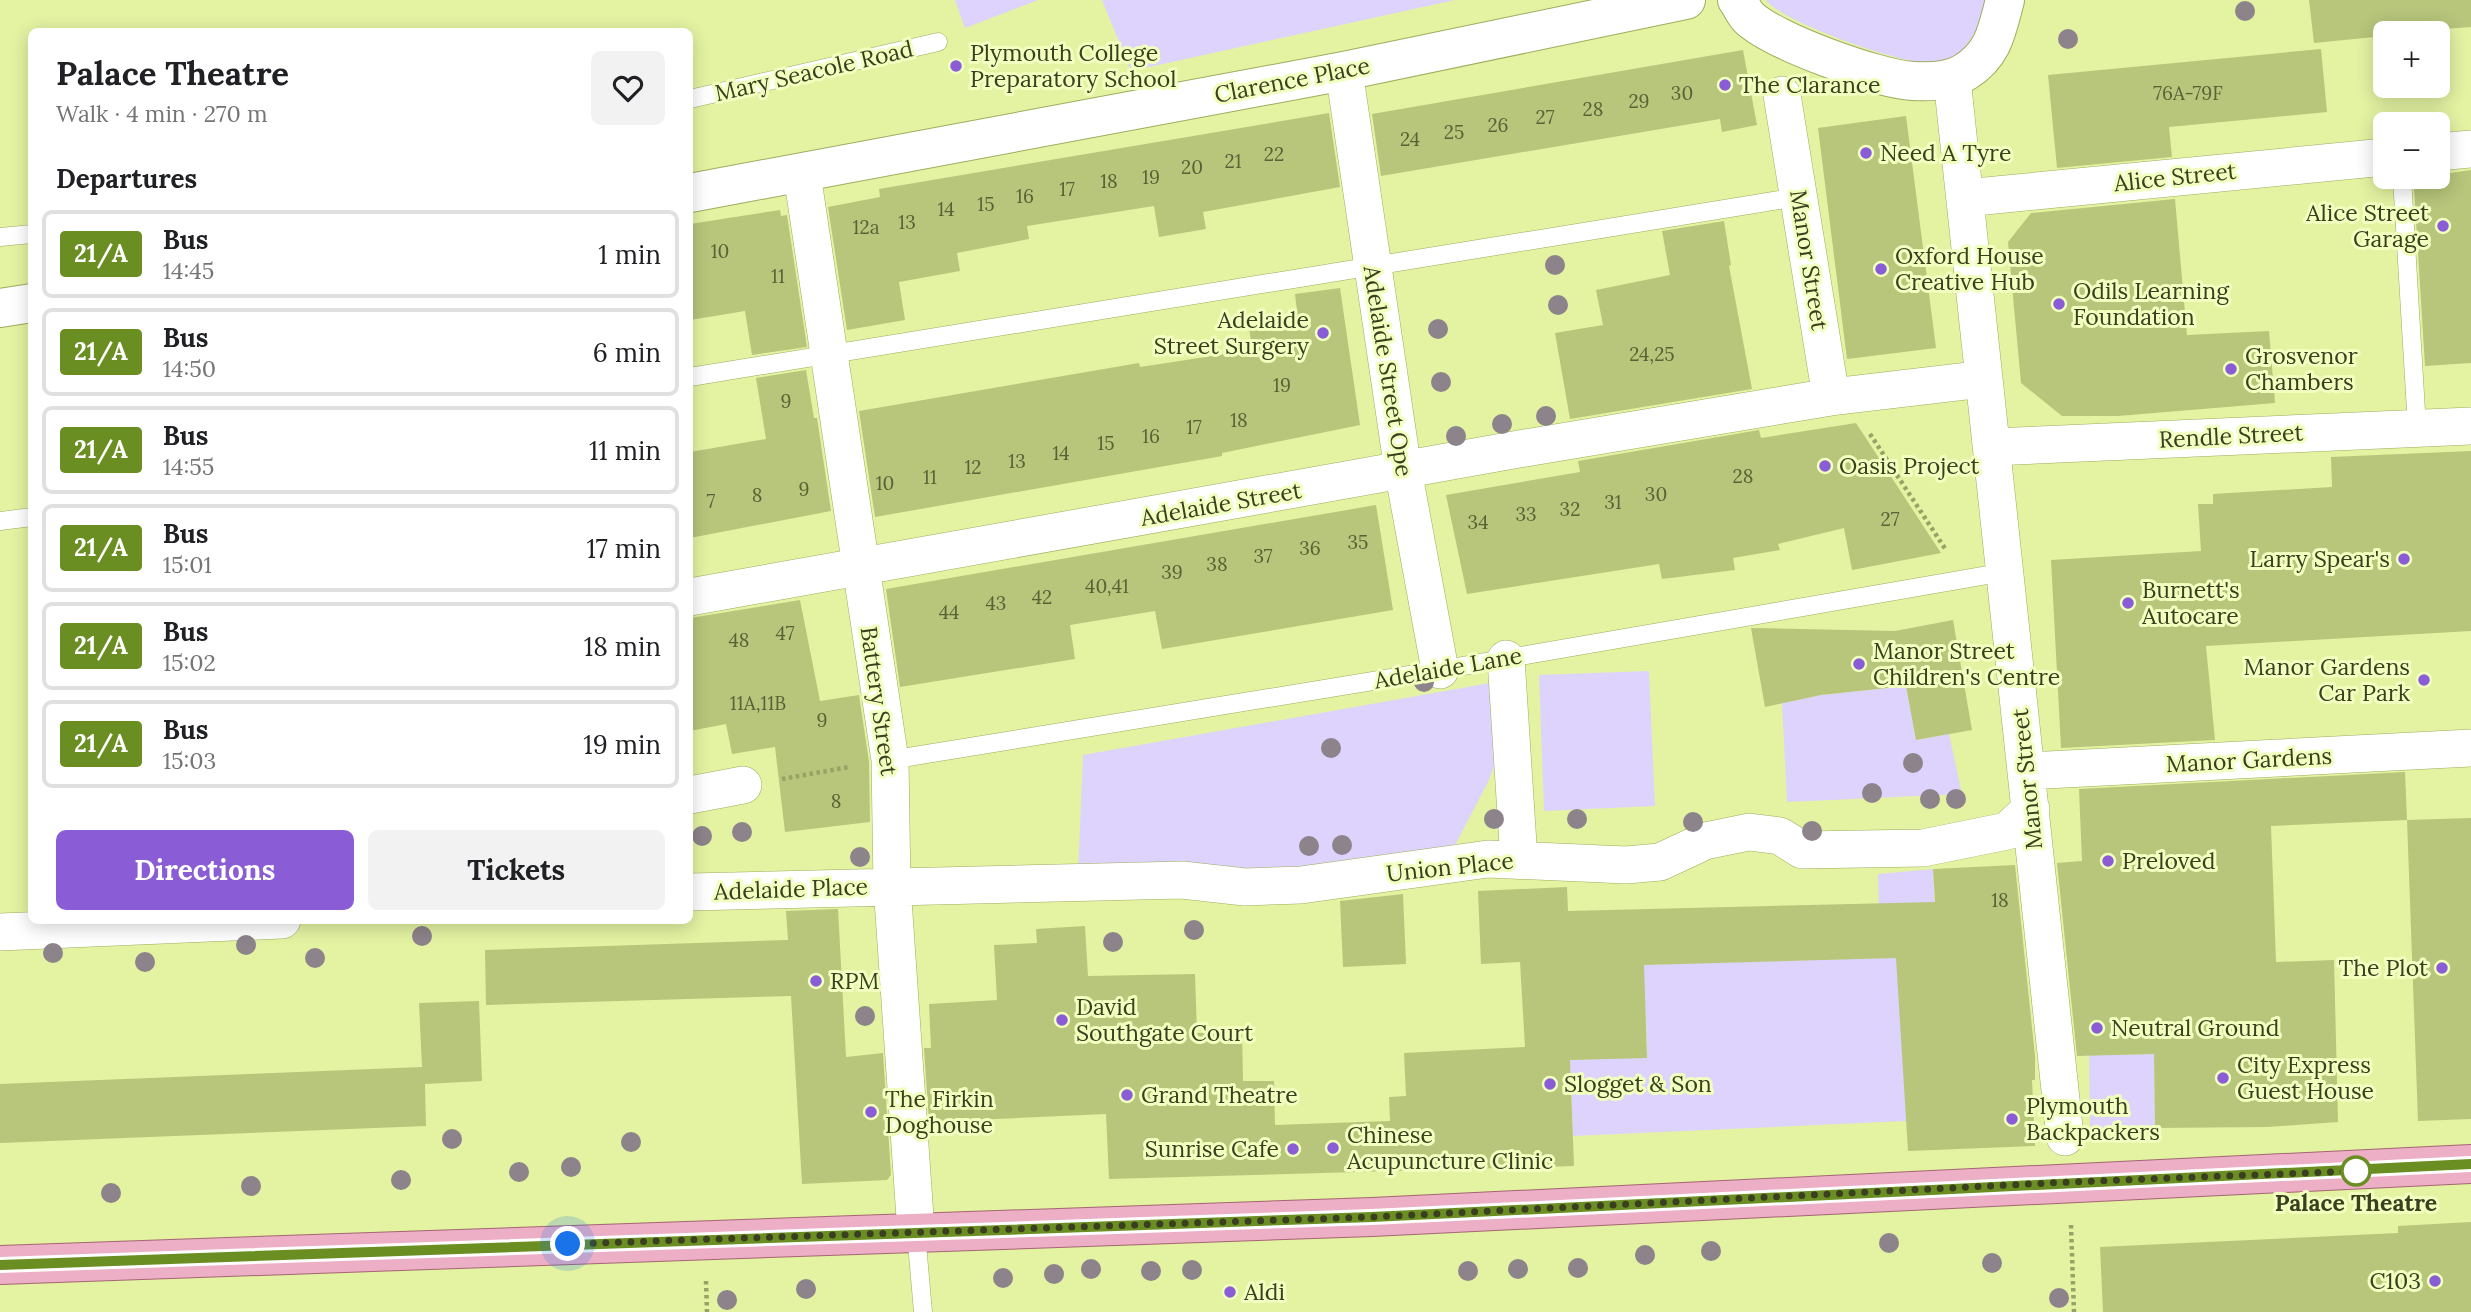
<!DOCTYPE html>
<meta charset="utf-8">
<style>
body{margin:0;font-family:Lora,serif;background:#f2f2f2;color:#202124;height:100vh;display:flex;flex-direction:column;font-size:26px;white-space:nowrap}
*{box-sizing:border-box;margin:0}
p{font-size:23px;color:#757577}
.icon{flex:none;width:38px;height:38px;fill:none;stroke:currentColor;stroke-width:2;stroke-linecap:round;stroke-linejoin:round}
.map{position:relative;flex:1;overflow:hidden}
.sheet{position:absolute;left:28px;top:28px;width:665px;height:896px;display:flex;flex-direction:column;background:#fff;border-radius:10px;box-shadow:0 4px 18px #0003}
.sheet>*{flex:none}
.badge{padding:0 14px;border-radius:5px;font-size:24px;line-height:46px}
.buttons{position:absolute;left:2373px;top:21px;display:grid;gap:14px}
.buttons a{display:grid;place-items:center;width:77px;height:77px;border-radius:10px;background:#fff;box-shadow:0 4px 18px #0003;font-size:35px}
.you{position:absolute;width:35px;height:35px;margin:-18px;border:5px solid #fff;border-radius:50%;background:#1a73e8;box-shadow:0 0 0 10px #1a73e833}
.map>.badge{position:absolute;translate:-50% -50%;box-shadow:0 0 0 4px #fff}
h2{padding:0 28px;font-size:26px;line-height:63px}
.round{display:grid;place-items:center;flex:none;width:74px;height:74px;border-radius:10px;background:#f2f2f2}
.overview{display:flex;align-items:center;justify-content:space-between;height:119px;padding:0 28px}
h1{font-size:33px;font-weight:700;line-height:52px}
.button{display:flex;gap:14px;margin-top:auto;padding:14px 28px}
.button a{flex:1;height:80px;border-radius:10px;background:#8a5dd7;color:#fff;font-size:28px;font-weight:700;line-height:80px;text-align:center}
.button a+a{background:#f2f2f2;color:#202124}
ul{padding:0;list-style:none}
li{display:flex;align-items:center;gap:21px;height:88px;margin:0 14px 10px;padding:0 14px;border:4px solid #e0e0e0;border-radius:10px}
li div{flex:1}
li b{display:block;font-size:26px}
li em{font-style:normal}
li .badge{min-width:77px;font-weight:700;text-align:center}
.map>svg:first-child{display:block}
.green{fill:#ded3fc}
.building{fill:#b7c67b}
.lines{fill:none;stroke-linecap:round;stroke-linejoin:round}
.lane-casing{stroke:#9eac5e;stroke-width:19}
.street-casing{stroke:#9eac5e;stroke-width:38}
.secondary-casing{stroke:#9eac5e;stroke-width:40}
.primary-casing{stroke:#a56572;stroke-width:40}
.path{stroke:#96a266;stroke-width:4.5;stroke-dasharray:3.5 3.5;stroke-linecap:butt}
.lane{stroke:#fff;stroke-width:18}
.street{stroke:#fff;stroke-width:37}
.secondary{stroke:#fff;stroke-width:38}
.primary{stroke:#ecafc5;stroke-width:38}
.tree{fill:#8d838a}
.line-casing{stroke:#fff;stroke-width:16}
.line{stroke:#6b8e23;stroke-width:10}
.walk{stroke:#3a401f;stroke-width:7;stroke-dasharray:0 12.6}
.poi-dot{fill:#8a5dd7;stroke:#f1ffbf;stroke-width:2.5}
.stop-dot{fill:#fff;stroke:#6b8e23;stroke-width:3.5}
.labels{text-anchor:middle;stroke-width:6;stroke-linejoin:round;paint-order:stroke}
.number-label{font-size:19px;fill:#596236}
.poi-label{font-size:23px;fill:#3a401f;stroke:#f1ffbf;text-anchor:start}
.street-label{font-size:23px;fill:#3a401f;stroke:#f1ffbf}
.stop-label{font-size:23px;font-weight:bold;fill:#3a401f;stroke:#f1ffbf}
</style>
<div class="map">
<svg width="2471" height="1312" viewBox="0 0 2471 1312">
<rect width="100%" height="100%" fill="#e3f3a2"/>
<path class="green" d="M955,0H1038L965,28Z
M1102,0H1455L1131,71Z
M1766,0H1986C1980,25 1969,54 1941,63C1917,71 1779,21 1766,0Z
M1649,671L1655,806L1544,811L1539,675Z
M1490,683L1501,748L1488,782L1451,853L1329,872L1078,873L1083,755Z
M1906,686L1916,740L1949,734L1962,794L1787,802L1782,703L1821,695Z
M1933,869L1936,934L1906,1121L1573,1136L1570,1060L1647,1057L1646,1014H1628L1597,966L1880,958L1878,874Z
M2154,1054L2155,1128L2090,1129L2089,1055Z"/>
<path class="building" d="M2309,0H2471V27L2385,33V36L2314,43Z
M2321,49L2327,112L2169,127L2172,157L2057,168L2048,75Z
M1743,50L1757,125L1722,132L1720,119L1381,176L1372,114Z
M1329,113L1340,187L1203,212L1206,229L1159,237L1154,206L1027,226L1029,239L957,253L960,271L899,282L905,320L847,330L828,207L880,197L879,189Z
M1906,116L1936,348L1847,359L1818,128Z
M2471,170V363L2425,366L2414,188L2424,177Z
M2175,199L2187,335L2269,331L2275,403L2118,416H2062L2021,383L2008,242L2031,213Z
M780,210L781,216L787,215L807,347L752,355L745,311L690,320V224Z
M1724,221L1731,265L1729,266L1752,389L1570,419L1555,333L1603,325L1596,290L1670,275L1662,231Z
M1340,288L1360,425L1222,453V456L875,517L859,411L1139,363L1140,367L1252,350L1249,326L1298,320L1295,294Z
M806,370L814,418H817L831,511L690,538V452L766,439L756,378Z
M1856,423L1941,553L1852,570L1844,528L1778,544L1780,550L1733,558L1735,570L1662,579L1659,564L1467,594L1446,495L1580,472L1578,461L1759,430L1761,438Z
M2471,451V631L2206,646L2215,740L2061,748L2051,560L2201,551L2198,504H2213V494L2332,487L2331,457Z
M1376,505L1393,610L1162,649L1155,611L1070,625L1075,659L900,687L886,589Z
M800,600L820,701L859,695L869,762L870,822L785,832L775,747L732,754L726,724L690,731V618Z
M1953,620L1972,730L1916,740L1906,686L1821,695L1765,707L1751,628L1895,631Z
M2405,772L2407,820L2271,826L2276,962L2334,960L2338,1122L2267,1127L2155,1128L2154,1054L2077,1056L2057,863L2082,861L2079,789Z
M2471,818V1119L2418,1121L2407,820Z
M2015,865L2035,1056V1080H2032L2035,1146L1908,1151L1896,958L1644,965L1647,1058L1570,1060L1574,1166L1109,1179L1106,1114L929,1122L924,1048H931L929,1004L997,1000L994,945L1037,943L1036,929L1085,926L1088,976L1195,974L1197,1033L1242,1032L1243,1081H1274L1275,1125L1390,1121L1389,1097L1406,1096L1404,1053L1525,1047L1520,962L1481,964L1478,891L1567,887L1568,911L1935,902L1933,869Z
M1403,894L1406,964L1343,967L1340,901Z
M838,909L846,1057L883,1053L891,1175L887,1180L802,1184L791,996L486,1005L485,950L788,940L786,911Z
M479,1001L482,1081L425,1084L426,1126L0,1143V1084L422,1067L419,1003Z
M2471,1222V1312H2103L2100,1247L2398,1233V1226Z"/>
<g class="lines">
<g class="lane-casing">
<path id="lane" d="M690,99L938,42
M2402,177L2417,428
M0,237L32,234
M690,377L1798,197
M0,521L32,517
M890,760L1440,670L2005,572
M916,1232L923,1312"/>
</g>
<g class="street-casing">
<path id="street" d="M1344,71L1403,470L1440,670
M1952,79L2065,1137
M1782,95L1831,397
M2438,152L2471,149
M802,174L890,760L892,885L916,1232
M1965,198L2385,157
M1992,447L2471,426
M690,597L1525,448L1831,397L1984,379
M1506,659L1519,860
M2027,771L2471,748
M690,795L743,785
M690,892L1182,880L1245,887L1301,885L1488,859L1626,865L1660,862L1705,841L1749,832L1780,836L1802,850L1923,848L2007,831L2031,809
M0,932L282,920"/>
</g>
<g class="secondary-casing">
<path id="secondary" d="M1737,0C1741,5 1744,13 1749,18C1775,42 1878,79 1913,81C1930,82 1951,81 1965,72C1994,54 1997,30 2005,0
M690,193L1344,71L1686,0
M0,308L32,303"/>
</g>
<g class="primary-casing">
<path id="primary" d="M0,1265L1372,1217L2471,1164"/>
</g>
<path class="path" d="M1870,434L1946,550
M782,779L849,767
M2071,1225L2074,1312
M706,1281L707,1312"/>
<use href="#lane" class="lane"/>
<use href="#street" class="street"/>
<use href="#secondary" class="secondary"/>
<use href="#primary" class="primary"/>
</g>
<g class="tree">
<circle cx="2245" cy="11" r="10"/>
<circle cx="2068" cy="39" r="10"/>
<circle cx="1555" cy="265" r="10"/>
<circle cx="1558" cy="305" r="10"/>
<circle cx="1438" cy="329" r="10"/>
<circle cx="1441" cy="382" r="10"/>
<circle cx="1546" cy="416" r="10"/>
<circle cx="1502" cy="424" r="10"/>
<circle cx="1456" cy="436" r="10"/>
<circle cx="1424" cy="682" r="10"/>
<circle cx="1331" cy="748" r="10"/>
<circle cx="1913" cy="763" r="10"/>
<circle cx="1872" cy="793" r="10"/>
<circle cx="1930" cy="799" r="10"/>
<circle cx="1956" cy="799" r="10"/>
<circle cx="1494" cy="819" r="10"/>
<circle cx="1577" cy="819" r="10"/>
<circle cx="1693" cy="822" r="10"/>
<circle cx="1812" cy="831" r="10"/>
<circle cx="742" cy="832" r="10"/>
<circle cx="702" cy="836" r="10"/>
<circle cx="1342" cy="845" r="10"/>
<circle cx="1309" cy="846" r="10"/>
<circle cx="860" cy="857" r="10"/>
<circle cx="1194" cy="930" r="10"/>
<circle cx="422" cy="936" r="10"/>
<circle cx="1113" cy="942" r="10"/>
<circle cx="246" cy="945" r="10"/>
<circle cx="53" cy="953" r="10"/>
<circle cx="315" cy="958" r="10"/>
<circle cx="145" cy="962" r="10"/>
<circle cx="865" cy="1016" r="10"/>
<circle cx="452" cy="1139" r="10"/>
<circle cx="631" cy="1142" r="10"/>
<circle cx="571" cy="1167" r="10"/>
<circle cx="519" cy="1172" r="10"/>
<circle cx="401" cy="1180" r="10"/>
<circle cx="251" cy="1186" r="10"/>
<circle cx="111" cy="1193" r="10"/>
<circle cx="1889" cy="1243" r="10"/>
<circle cx="1711" cy="1251" r="10"/>
<circle cx="1645" cy="1255" r="10"/>
<circle cx="1992" cy="1263" r="10"/>
<circle cx="1578" cy="1268" r="10"/>
<circle cx="1091" cy="1269" r="10"/>
<circle cx="1518" cy="1269" r="10"/>
<circle cx="1192" cy="1270" r="10"/>
<circle cx="1151" cy="1271" r="10"/>
<circle cx="1468" cy="1271" r="10"/>
<circle cx="1054" cy="1274" r="10"/>
<circle cx="1003" cy="1278" r="10"/>
<circle cx="806" cy="1289" r="10"/>
<circle cx="2059" cy="1298" r="10"/>
<circle cx="727" cy="1300" r="10"/>
</g>
<g class="lines">
<g class="line-casing">
<path id="line" d="M0,1265L1372,1217L2471,1164"/>
</g>
<use href="#line" class="line"/>
<path class="walk" d="M568,1244L1372,1217L2070,1182L2356,1171"/>
</g>
<g class="poi-dot">
<circle cx="956" cy="66" r="7"/>
<circle cx="1725" cy="85" r="7"/>
<circle cx="1866" cy="153" r="7"/>
<circle cx="2443" cy="226" r="7"/>
<circle cx="1881" cy="269" r="7"/>
<circle cx="2059" cy="304" r="7"/>
<circle cx="1323" cy="333" r="7"/>
<circle cx="2231" cy="369" r="7"/>
<circle cx="1825" cy="466" r="7"/>
<circle cx="2404" cy="559" r="7"/>
<circle cx="2128" cy="603" r="7"/>
<circle cx="1859" cy="664" r="7"/>
<circle cx="2424" cy="680" r="7"/>
<circle cx="2108" cy="861" r="7"/>
<circle cx="2442" cy="968" r="7"/>
<circle cx="816" cy="981" r="7"/>
<circle cx="1062" cy="1020" r="7"/>
<circle cx="2097" cy="1028" r="7"/>
<circle cx="2223" cy="1078" r="7"/>
<circle cx="1550" cy="1084" r="7"/>
<circle cx="1127" cy="1095" r="7"/>
<circle cx="871" cy="1112" r="7"/>
<circle cx="2012" cy="1119" r="7"/>
<circle cx="1333" cy="1148" r="7"/>
<circle cx="1293" cy="1149" r="7"/>
<circle cx="2435" cy="1281" r="7"/>
<circle cx="1230" cy="1292" r="7"/>
</g>
<circle class="stop-dot" cx="2356" cy="1171" r="14"/>
<g class="labels">
<g class="number-label">
<text x="1682" y="100">30</text>
<text x="2188" y="100">76A-79F</text>
<text x="1639" y="108">29</text>
<text x="1593" y="116">28</text>
<text x="1545" y="124">27</text>
<text x="1498" y="132">26</text>
<text x="1454" y="139">25</text>
<text x="1410" y="146">24</text>
<text x="1274" y="161">22</text>
<text x="1233" y="168">21</text>
<text x="1192" y="174">20</text>
<text x="1151" y="184">19</text>
<text x="1109" y="188">18</text>
<text x="1067" y="196">17</text>
<text x="1025" y="203">16</text>
<text x="986" y="211">15</text>
<text x="946" y="216">14</text>
<text x="907" y="229">13</text>
<text x="866" y="234">12a</text>
<text x="720" y="258">10</text>
<text x="778" y="283">11</text>
<text x="1652" y="361">24,25</text>
<text x="1282" y="392">19</text>
<text x="786" y="408">9</text>
<text x="1239" y="427">18</text>
<text x="1194" y="434">17</text>
<text x="1151" y="443">16</text>
<text x="1106" y="450">15</text>
<text x="1061" y="460">14</text>
<text x="1017" y="468">13</text>
<text x="973" y="474">12</text>
<text x="1743" y="483">28</text>
<text x="930" y="484">11</text>
<text x="885" y="490">10</text>
<text x="804" y="496">9</text>
<text x="1656" y="501">30</text>
<text x="757" y="502">8</text>
<text x="711" y="508">7</text>
<text x="1613" y="509">31</text>
<text x="1570" y="516">32</text>
<text x="1526" y="521">33</text>
<text x="1890" y="526">27</text>
<text x="1478" y="529">34</text>
<text x="1358" y="549">35</text>
<text x="1310" y="555">36</text>
<text x="1263" y="563">37</text>
<text x="1217" y="571">38</text>
<text x="1172" y="579">39</text>
<text x="1107" y="593">40,41</text>
<text x="1042" y="604">42</text>
<text x="996" y="610">43</text>
<text x="949" y="619">44</text>
<text x="785" y="640">47</text>
<text x="739" y="647">48</text>
<text x="758" y="710">11A,11B</text>
<text x="822" y="727">9</text>
<text x="836" y="808">8</text>
<text x="2000" y="907">18</text>
</g>
<g class="poi-label">
<text x="970" y="61">Plymouth College<tspan x="970" dy="26">Preparatory School</tspan></text>
<text x="1739" y="93">The Clarance</text>
<text x="1880" y="161">Need A Tyre</text>
<text x="2429" y="221" text-anchor="end">Alice Street<tspan x="2429" dy="26">Garage</tspan></text>
<text x="1895" y="264">Oxford House<tspan x="1895" dy="26">Creative Hub</tspan></text>
<text x="2073" y="299">Odils Learning<tspan x="2073" dy="26">Foundation</tspan></text>
<text x="1309" y="328" text-anchor="end">Adelaide<tspan x="1309" dy="26">Street Surgery</tspan></text>
<text x="2245" y="364">Grosvenor<tspan x="2245" dy="26">Chambers</tspan></text>
<text x="1839" y="474">Oasis Project</text>
<text x="2390" y="567" text-anchor="end">Larry Spear's</text>
<text x="2142" y="598">Burnett's<tspan x="2142" dy="26">Autocare</tspan></text>
<text x="1873" y="659">Manor Street<tspan x="1873" dy="26">Children's Centre</tspan></text>
<text x="2410" y="675" text-anchor="end">Manor Gardens<tspan x="2410" dy="26">Car Park</tspan></text>
<text x="2122" y="869">Preloved</text>
<text x="2428" y="976" text-anchor="end">The Plot</text>
<text x="830" y="989">RPM</text>
<text x="1076" y="1015">David<tspan x="1076" dy="26">Southgate Court</tspan></text>
<text x="2111" y="1036">Neutral Ground</text>
<text x="2237" y="1073">City Express<tspan x="2237" dy="26">Guest House</tspan></text>
<text x="1564" y="1092">Slogget &amp; Son</text>
<text x="1141" y="1103">Grand Theatre</text>
<text x="885" y="1107">The Firkin<tspan x="885" dy="26">Doghouse</tspan></text>
<text x="2026" y="1114">Plymouth<tspan x="2026" dy="26">Backpackers</tspan></text>
<text x="1347" y="1143">Chinese<tspan x="1347" dy="26">Acupuncture Clinic</tspan></text>
<text x="1279" y="1157" text-anchor="end">Sunrise Cafe</text>
<text x="2421" y="1289" text-anchor="end">C103</text>
<text x="1244" y="1300">Aldi</text>
</g>
<g class="street-label">
<text transform="translate(814 71) rotate(-13)" y="8">Mary Seacole Road</text>
<text transform="translate(1292 80) rotate(-11)" y="8">Clarence Place</text>
<text transform="translate(2175 177) rotate(-6)" y="8">Alice Street</text>
<text transform="translate(1809 260) rotate(81)" y="8">Manor Street</text>
<text transform="translate(1388 371) rotate(81)" y="8">Adelaide Street Ope</text>
<text transform="translate(2231 436) rotate(-3)" y="8">Rendle Street</text>
<text transform="translate(1221 504) rotate(-10)" y="8">Adelaide Street</text>
<text transform="translate(1448 668) rotate(-10)" y="8">Adelaide Lane</text>
<text transform="translate(879 701) rotate(82)" y="8">Battery Street</text>
<text transform="translate(2249 760) rotate(-3)" y="8">Manor Gardens</text>
<text transform="translate(2027 779) rotate(-96)" y="8">Manor Street</text>
<text transform="translate(1450 867) rotate(-6)" y="8">Union Place</text>
<text transform="translate(791 889) rotate(-2)" y="8">Adelaide Place</text>
</g>
<g class="stop-label">
<text x="2356" y="1211">Palace Theatre</text>
</g>
</g>
</svg>
<div class="buttons">
<a>+</a>
<a>−</a>
</div>
<div class="you" style="left:568px;top:1244px"></div>
<section class="sheet">
<div class="overview"><div><h1>Palace Theatre</h1><p>Walk · 4 min · 270 m</p></div><a class="round"><svg class="icon" aria-label="heart" viewBox="0 0 24 24"><path d="M12 20l-8-8c-3-5 5-10 8-4 3-6 11-1 8 4z"/></svg></a></div>
<h2>Departures</h2>
<ul>
<li><span class="badge" style="background:#6b8e23;color:#fff">21/A</span><div><b>Bus</b><p>14:45</p></div><em>1 min</em></li>
<li><span class="badge" style="background:#6b8e23;color:#fff">21/A</span><div><b>Bus</b><p>14:50</p></div><em>6 min</em></li>
<li><span class="badge" style="background:#6b8e23;color:#fff">21/A</span><div><b>Bus</b><p>14:55</p></div><em>11 min</em></li>
<li><span class="badge" style="background:#6b8e23;color:#fff">21/A</span><div><b>Bus</b><p>15:01</p></div><em>17 min</em></li>
<li><span class="badge" style="background:#6b8e23;color:#fff">21/A</span><div><b>Bus</b><p>15:02</p></div><em>18 min</em></li>
<li><span class="badge" style="background:#6b8e23;color:#fff">21/A</span><div><b>Bus</b><p>15:03</p></div><em>19 min</em></li>
</ul>
<div class="button"><a>Directions</a><a>Tickets</a></div>
</section>
</div>
